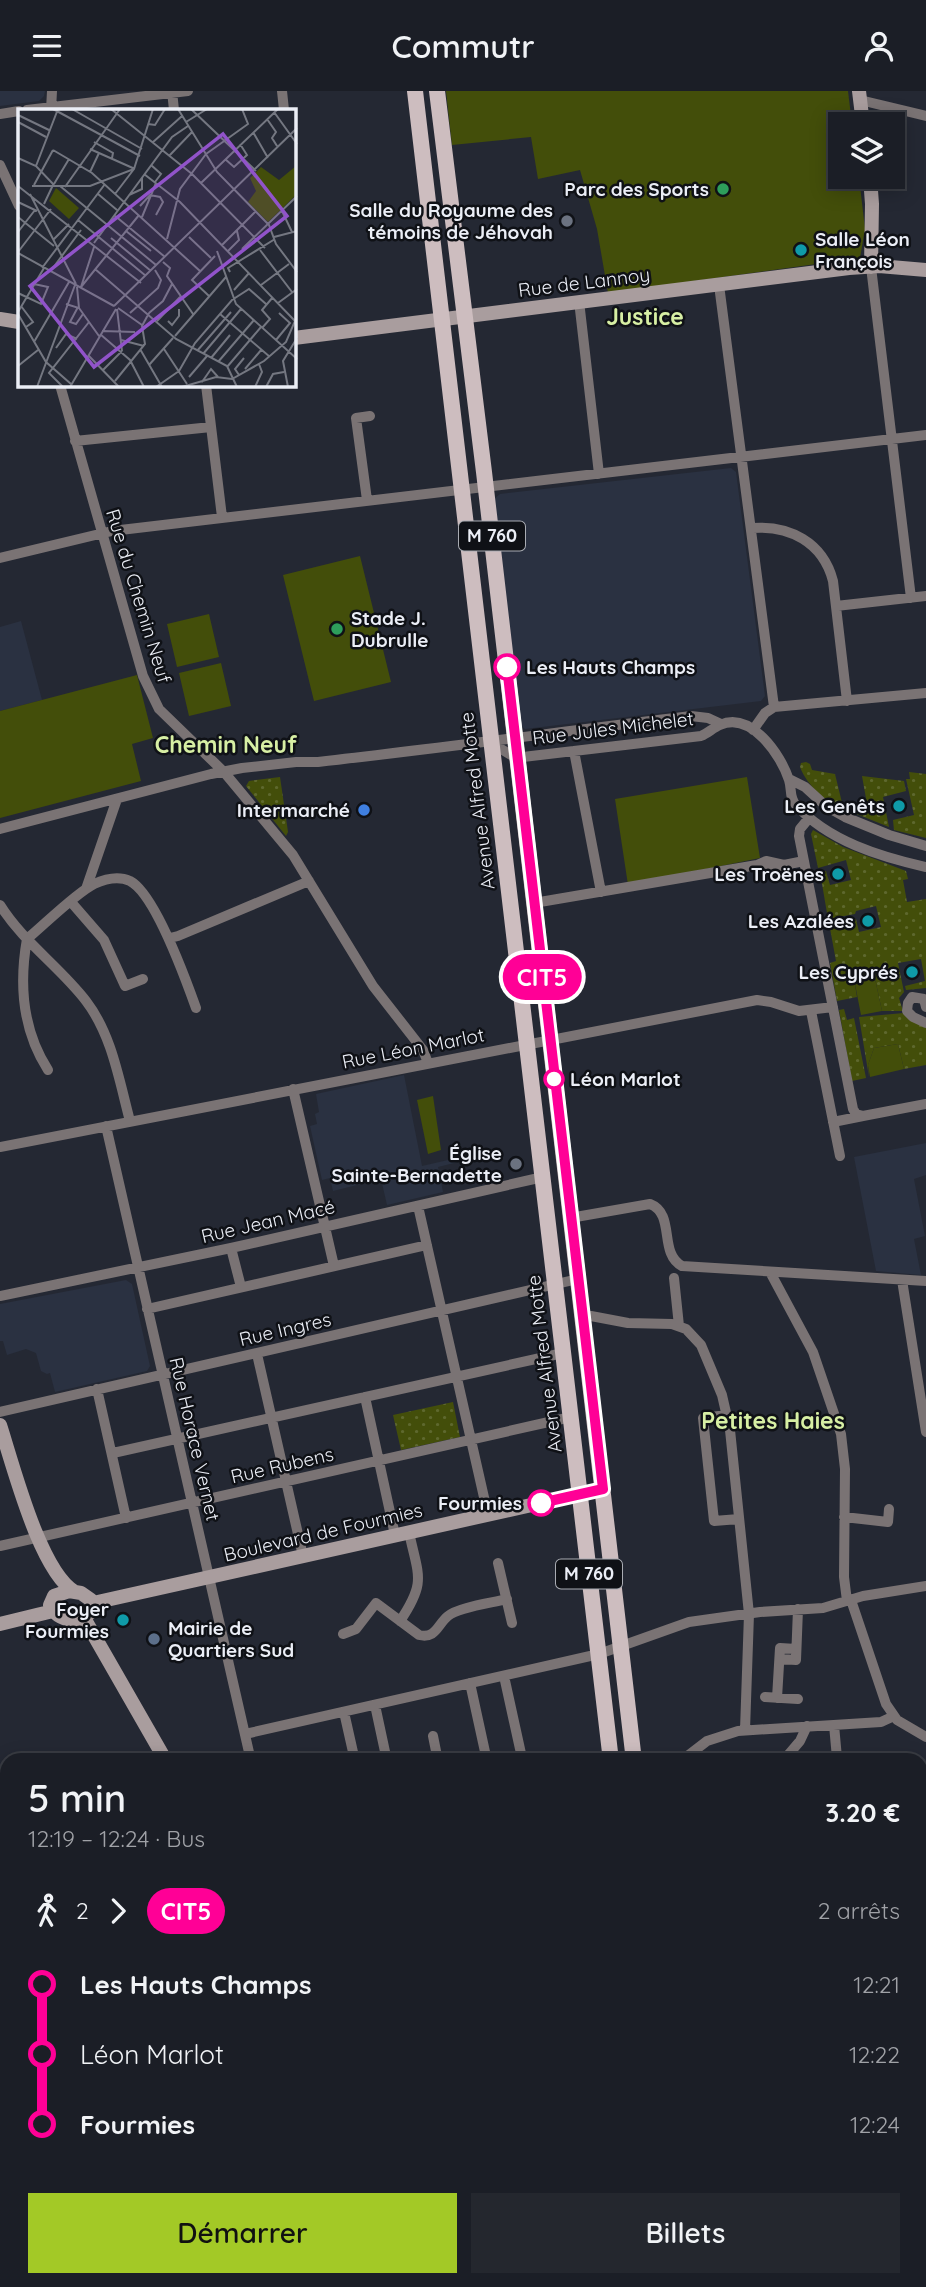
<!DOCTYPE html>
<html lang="fr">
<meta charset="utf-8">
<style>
body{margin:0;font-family:Quicksand,sans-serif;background:#24272e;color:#f1f3f6;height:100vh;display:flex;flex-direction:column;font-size:26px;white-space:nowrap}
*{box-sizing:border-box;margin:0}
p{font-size:23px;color:#a0a2a7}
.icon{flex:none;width:38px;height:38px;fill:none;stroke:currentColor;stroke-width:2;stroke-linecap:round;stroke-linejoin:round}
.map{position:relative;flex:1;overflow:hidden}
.panel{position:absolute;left:0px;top:1662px;width:928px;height:534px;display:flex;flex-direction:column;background:#1b1e26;border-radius:21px 21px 0 0;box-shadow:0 4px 18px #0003,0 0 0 2px #393c43}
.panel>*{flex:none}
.badge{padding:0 14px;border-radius:23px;font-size:24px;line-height:46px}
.buttons{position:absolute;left:828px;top:21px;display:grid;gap:14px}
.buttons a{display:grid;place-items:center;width:77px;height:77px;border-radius:0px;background:#1b1e26;box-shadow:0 4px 18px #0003,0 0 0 2px #393c43;font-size:35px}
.map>.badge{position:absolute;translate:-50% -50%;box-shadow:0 0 0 4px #fff}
.legs{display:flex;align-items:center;gap:10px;height:77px;padding:0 28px;font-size:23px}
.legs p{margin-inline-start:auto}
.overview{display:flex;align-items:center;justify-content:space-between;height:119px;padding:0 28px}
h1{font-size:38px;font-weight:600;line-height:52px}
.primary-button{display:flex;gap:14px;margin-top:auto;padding:14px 28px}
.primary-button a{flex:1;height:80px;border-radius:0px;background:#a3c926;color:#111;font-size:28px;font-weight:600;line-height:80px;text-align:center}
.primary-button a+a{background:#24272e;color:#f1f3f6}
ul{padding:0 28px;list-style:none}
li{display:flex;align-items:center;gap:24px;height:70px;font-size:26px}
li i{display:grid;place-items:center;width:10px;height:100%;margin:0 9px;background:currentColor}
li i::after{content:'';width:18px;height:18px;margin:-9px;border:5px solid;border-radius:50%;background:#1b1e26}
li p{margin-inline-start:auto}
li:first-child i{background:linear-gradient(#0000 50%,currentColor 0)}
li:last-child i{background:linear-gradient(currentColor 50%,#0000 0)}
header{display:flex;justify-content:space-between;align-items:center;height:91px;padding:0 28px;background:#1b1e26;font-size:32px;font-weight:600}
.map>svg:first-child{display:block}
.built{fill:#2a3141}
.grass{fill:url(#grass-dots)}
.green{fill:#434e0a}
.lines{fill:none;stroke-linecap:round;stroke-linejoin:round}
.street{stroke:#7a7374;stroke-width:10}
.secondary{stroke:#a99d9e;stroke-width:14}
.primary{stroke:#cdbdbf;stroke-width:16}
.line-1-casing{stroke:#fff;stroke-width:16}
.line-1{stroke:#ff0096;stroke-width:10}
.leisure-dot{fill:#2e9e5b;stroke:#0f1116;stroke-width:2.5}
.worship-dot{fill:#6b7280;stroke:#0f1116;stroke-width:2.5}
.culture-dot{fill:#0f9aa8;stroke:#0f1116;stroke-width:2.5}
.stop-1-dot{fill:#fff;stroke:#ff0096;stroke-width:3.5}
.shop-dot{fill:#3f7fe0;stroke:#0f1116;stroke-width:2.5}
.service-dot{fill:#5c6f8a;stroke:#0f1116;stroke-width:2.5}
.labels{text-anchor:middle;stroke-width:5;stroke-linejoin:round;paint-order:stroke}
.shield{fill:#0f1116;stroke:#a9acb3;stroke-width:2}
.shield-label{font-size:18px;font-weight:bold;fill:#ebeef6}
.poi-label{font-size:19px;font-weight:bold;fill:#ebeef6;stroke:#0f1116;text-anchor:end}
.street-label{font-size:19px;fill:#ebeef6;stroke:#0f1116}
.stop-label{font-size:19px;font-weight:bold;fill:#ebeef6;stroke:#0f1116;text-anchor:start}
.quarter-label{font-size:23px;font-weight:bold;fill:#d7efa4;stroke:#0f1116}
.inset-road{fill:none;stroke:#747781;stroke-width:2}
.view{fill:#9153ca;fill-opacity:0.15;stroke:#9153ca;stroke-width:3.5}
.inset-edge{fill:none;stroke:#ebeef6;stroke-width:3.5}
</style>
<header><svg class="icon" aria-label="menu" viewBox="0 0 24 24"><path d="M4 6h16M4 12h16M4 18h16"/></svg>Commutr<svg class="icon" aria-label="person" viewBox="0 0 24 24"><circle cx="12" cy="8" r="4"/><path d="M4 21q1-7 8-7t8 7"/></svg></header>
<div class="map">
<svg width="926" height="2196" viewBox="0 0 926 2196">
<defs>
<pattern id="grass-dots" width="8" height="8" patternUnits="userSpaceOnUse" patternTransform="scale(1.75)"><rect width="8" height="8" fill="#434e0a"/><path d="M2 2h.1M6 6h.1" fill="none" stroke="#5e682e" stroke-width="1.8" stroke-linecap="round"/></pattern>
</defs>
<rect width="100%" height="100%" fill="#242833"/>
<path class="built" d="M0,0H45L44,5L39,10L0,15Z
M731,377L736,381L765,605L761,610L525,638L520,634L494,408L500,403Z
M21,530L42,609L0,620V536Z
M404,984L422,1075L474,1063V1067L438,1076L443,1101L387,1114L381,1088L333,1100L330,1087L322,1089L310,1035L317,1033L315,1023L319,1021L316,1003Z
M926,1052V1084L914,1088L925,1145L914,1148L921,1184L876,1180L854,1066Z
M126,1189L132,1193L150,1275L147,1280L55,1301L50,1282L47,1283L41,1280L36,1262L26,1258L7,1264L3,1250H0V1213Z"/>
<path class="grass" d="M806,671L810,673L812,679L835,683L844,720C827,711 807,695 800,676L801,672Z
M909,681L926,683V747L894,739L893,729L914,724L906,688H910Z
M862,685L904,690L906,700L883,706L889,736L849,720L847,721L846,718L867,713Z
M280,686L288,741L286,745L246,695L249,690Z
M813,739L843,756L906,780L908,788L903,789L907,811L926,808V897L906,899L905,895L925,890L921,868L898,872L904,901L899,907L903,920H882L874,883L854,888L857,906L837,910L830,872L836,870L829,832L856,828L859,841L881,836L876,815L856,820L855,823L828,828L820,781L826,780L830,794L851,789L846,769L818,777L811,743Z
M844,918L847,929L854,927L866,987L852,990L839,919Z
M904,922L926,937V974L904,978L898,953L874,957L868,974L869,986L859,926Z
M453,1311L460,1346L401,1359L393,1324Z"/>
<path class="green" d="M446,0H848L852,33H840V86H859L865,138L860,167L608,202L597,138L580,79L538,88L531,46L452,54Z
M360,465L391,591L314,610L283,484Z
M209,523L219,566L177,576L167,533Z
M221,572L231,615L189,625L179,582Z
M137,584L153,647L132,653L141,690L0,727V620Z
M747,686L760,767L628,794L615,708Z
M874,883L882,920L861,924L854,888Z
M898,953L904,978L870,986L868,974L874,957Z
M433,1005L441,1059L428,1063L417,1009Z"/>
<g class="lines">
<path class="street" d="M172,0L174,19
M282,0L284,19
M860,9L926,25
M27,19L188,0
M51,19L52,0
M0,23L19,20
M0,74L19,115
M871,176L911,507
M719,194L774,616
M579,210L599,383
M60,294L143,585L159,618L224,681L293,764L373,895L423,959L428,972
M206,294L222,426
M75,350L211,336
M367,409L356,327L370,325
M752,437C789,434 823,451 833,490L847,610
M0,467L112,440L926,344
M836,515L926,505
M753,639L765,622L774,616L926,602
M491,652L511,664L523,666L701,645C708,642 713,637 720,634C751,620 781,664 789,689C792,698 789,707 796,714C828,750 881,766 926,776
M574,660L601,801
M789,688L805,696L827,716L845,726L889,744L926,755
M809,727L800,738L799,745L853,1018L856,1023L863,1025L926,1013
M0,738L211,683L242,677L296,671H318C442,657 566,640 691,625L708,627L721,633
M757,774C772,779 769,785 784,774
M86,798L117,708
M71,811L104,849L125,895L143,888
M534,812L757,774L766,770L784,774L804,770
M0,814C23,851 60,876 86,910C112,944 119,989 130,1030
M170,847L178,845L309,790
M926,916L924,908L912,906L908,912L907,920L913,926L926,932
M811,920L840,1065
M48,979C23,940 19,893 27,848C44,834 76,802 94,793C105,788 119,785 130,790C155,803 186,889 196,917
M293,998L334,1175
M833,1031L863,1025
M106,1035L251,1670
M0,1056L757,909L771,911L799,920L833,916
M418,1115L488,1424
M570,1127L650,1113C676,1123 658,1162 682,1175L926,1190
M231,1157L241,1196
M770,1181L813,1261L841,1343L845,1378L844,1486L847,1510
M674,1187L679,1235
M902,1189L926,1341
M0,1205L231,1157L543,1086
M147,1218L427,1154
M582,1226L591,1225L628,1232L672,1233L686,1238L701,1254L722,1304L730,1339L749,1523L745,1639
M257,1263L303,1465
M97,1298L126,1427
M365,1306L395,1444
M0,1321L578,1188
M727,1324L703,1327L714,1430L739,1428
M113,1362L563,1262
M844,1426L888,1431L889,1418
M0,1455L571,1326
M498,1472L512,1532
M851,1509L886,1613L897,1629L926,1646
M400,1530C427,1490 418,1485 409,1441
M343,1543L356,1538L376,1512L419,1544C436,1548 437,1534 448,1525C459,1516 492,1512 507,1508
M780,1568L796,1569L798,1518
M504,1585L522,1667H538L541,1670
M470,1592L487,1670
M765,1606L798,1608
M777,1607L780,1557L796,1558
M375,1614L387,1670
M344,1621L355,1670
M834,1634L837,1667L842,1670
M245,1643L599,1563L689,1531L760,1521L823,1517L863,1505L926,1495
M433,1645L438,1670
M681,1670L707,1650L738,1640L881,1631L894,1625
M783,1670L800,1650L807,1635
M920,1722L926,1716
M920,1732L926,1739
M920,1815L926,1808
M0,1816L7,1817
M920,1862L926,1863
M920,1915H926
M0,1939L7,1964
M0,2132L7,2149
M920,2151L926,2150
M23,2189L26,2196
M193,2189L195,2196
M311,2189L314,2196
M578,2189L580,2196
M641,2189L643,2196
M543,2196L553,2189"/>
<path class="secondary" d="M859,0L863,33
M870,86L872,113L871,176
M0,228L19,231
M294,247L849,177L879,175L926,179
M0,1334C13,1374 40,1481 75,1501
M69,1500L81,1502L91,1509L93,1517C85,1535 56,1531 50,1514L54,1505Z
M93,1512L603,1398
M84,1527L166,1670
M0,1533L53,1520
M0,1988L7,1985"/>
<path class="primary" d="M415,0L611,1670
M437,0L484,381L634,1670
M426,2189L430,2196
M816,2189L818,2196"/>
</g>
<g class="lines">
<g class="line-1-casing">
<path id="line-1" d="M507,576L603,1398L541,1412"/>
</g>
<use href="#line-1" class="line-1"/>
</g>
<g class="leisure-dot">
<circle cx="723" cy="98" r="7"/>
<circle cx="337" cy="538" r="7"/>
</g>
<g class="worship-dot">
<circle cx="567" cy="130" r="7"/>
<circle cx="516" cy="1073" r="7"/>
</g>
<g class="culture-dot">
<circle cx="801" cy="159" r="7"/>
<circle cx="899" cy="715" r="7"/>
<circle cx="838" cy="783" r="7"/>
<circle cx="868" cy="830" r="7"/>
<circle cx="912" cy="881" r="7"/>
<circle cx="123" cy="1529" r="7"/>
</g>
<g class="stop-1-dot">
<circle cx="507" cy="576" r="12"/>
<circle cx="554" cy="988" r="9"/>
<circle cx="541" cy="1412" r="12"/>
</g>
<circle class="shop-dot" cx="364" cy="719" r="7"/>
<circle class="service-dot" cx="154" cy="1548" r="7"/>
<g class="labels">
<g class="shield">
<rect x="459" y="430.5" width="66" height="29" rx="5"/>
<rect x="556" y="1468.5" width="66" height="29" rx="5"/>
</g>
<g class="shield-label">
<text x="492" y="451">M 760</text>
<text x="589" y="1489">M 760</text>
</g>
<g class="poi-label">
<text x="709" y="105">Parc des Sports</text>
<text x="553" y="126">Salle du Royaume des<tspan x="553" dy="22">témoins de Jéhovah</tspan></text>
<text x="815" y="155" text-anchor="start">Salle Léon<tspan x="815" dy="22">François</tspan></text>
<text x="351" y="534" text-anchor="start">Stade J.<tspan x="351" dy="22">Dubrulle</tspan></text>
<text x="885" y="722">Les Genêts</text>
<text x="350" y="726">Intermarché</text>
<text x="824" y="790">Les Troënes</text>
<text x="854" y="837">Les Azalées</text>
<text x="898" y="888">Les Cyprés</text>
<text x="502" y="1069">Église<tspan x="502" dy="22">Sainte-Bernadette</tspan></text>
<text x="109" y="1525">Foyer<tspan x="109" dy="22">Fourmies</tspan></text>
<text x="168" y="1544" text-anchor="start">Mairie de<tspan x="168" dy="22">Quartiers Sud</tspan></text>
</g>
<g class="street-label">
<text transform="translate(584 191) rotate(-7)" y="7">Rue de Lannoy</text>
<text transform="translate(139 505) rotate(73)" y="7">Rue du Chemin Neuf</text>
<text transform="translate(613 637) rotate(-7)" y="7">Rue Jules Michelet</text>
<text transform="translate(477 710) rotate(-97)" y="7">Avenue Alfred Motte</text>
<text transform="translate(413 957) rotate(-11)" y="7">Rue Léon Marlot</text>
<text transform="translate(268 1130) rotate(-13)" y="7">Rue Jean Macé</text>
<text transform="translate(285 1238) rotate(-13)" y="7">Rue Ingres</text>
<text transform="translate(544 1273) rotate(-97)" y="7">Avenue Alfred Motte</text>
<text transform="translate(195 1348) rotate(77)" y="7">Rue Horace Vernet</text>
<text transform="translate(282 1374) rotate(-13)" y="7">Rue Rubens</text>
<text transform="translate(323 1441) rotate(-13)" y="7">Boulevard de Fourmies</text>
</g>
<g class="stop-label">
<text x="526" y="583">Les Hauts Champs</text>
<text x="570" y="995">Léon Marlot</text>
<text x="522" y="1419" text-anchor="end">Fourmies</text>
</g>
<g class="quarter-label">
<text x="645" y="234">Justice</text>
<text x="226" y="662">Chemin Neuf</text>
<text x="773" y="1338">Petites Haies</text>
</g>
</g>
<g transform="translate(18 18)">
<rect width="278" height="278" fill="#242833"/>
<path d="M278,57V86L250,113L230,93L238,82L232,69L243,58L261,71ZM38,79L61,99L51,110L31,92Z" fill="#434e0a"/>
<path class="inset-road" d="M35,0L122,47M54,0L124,40M93,0L174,65L247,139M160,0L199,63L251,116L258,135L279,163M173,0L238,62M256,3L279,35M0,6L31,21M249,10L258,23L254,29L259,37M0,13L28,28M168,13L189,0M130,15L137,16L147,0M235,23L250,49M76,33L95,44L94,49M134,34L164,7M72,40L117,60M35,41L74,64L182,162M188,45L230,15L224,0M151,47L174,23M0,49L18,57L36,76M207,50L216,58L229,46L222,35M133,56L143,65L137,73M18,57L40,0M72,63L81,44M126,65L162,93L277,212L268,233L246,252L214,270L198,268L164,278M183,74L260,0M36,75L51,50M16,76L35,41M0,77L123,174M14,77H72L116,60L135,0M42,77L138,156M47,78L102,0M12,85L58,175M80,85L99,101M97,85L116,60M111,86L124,80V69M0,93L19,102M26,95L35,76M122,97L132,86L142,88L145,93L138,106M264,102L274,123M96,106L147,148M0,108L36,137M124,108L138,74M60,111L128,167M108,122L133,142M0,123L17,101M171,128L193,149M256,128L279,122M93,129L133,162M149,130L162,80L188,45M35,131L51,115M76,134L154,28L170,17M204,136L238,102M224,140L279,87M242,141L274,183M199,142L218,195L279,250M210,142L221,131L219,122M0,143L33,100M0,144L96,197M145,153L152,159L149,167L175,205M24,159L87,75M77,160L158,230L209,257L219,278M32,163L63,121M212,163L210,159L257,130M243,176L271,155M59,178L61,199M63,178L121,106M63,178L76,138M216,181L231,164M0,184L23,195L30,178L16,175M191,187L174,171L197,147M260,194L279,180M48,195L61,199L81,227M3,197L15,213L8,218M96,197L279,19M60,198L52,213L58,215L65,205M100,199L124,216M99,200L104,242M0,203L26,159M112,204L140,179L143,171L137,161M131,204L145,192L154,175M0,205L28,253L53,275M202,205L252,248M139,212L163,187M150,212L154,216L161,207V200M244,219L252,210L244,201L255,188M84,222L117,223M82,225L112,251L126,278M157,227L208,168M103,231L126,237M258,231L272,214L261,204M16,233L51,173M38,239L48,225L59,230M122,240L144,278M146,240L169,275M179,242L213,203M185,245L223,200M70,246L101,278M193,249L212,226M200,253L236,211M131,256L155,229M0,257L20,241M209,258L243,218M227,260L244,240M85,261L104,242M161,262L177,234L214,191L231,180L248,195M221,266L217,260L226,249M171,268L189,247M97,272L127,235L124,217L131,204M184,273L193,260L200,268M19,278L57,176M45,278L31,264L71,213M52,278L98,200M138,278L161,262M237,278L244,263L241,255M248,278L255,265L266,263M270,278L265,252L279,229"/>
<path class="view" d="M205,25L269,107L76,258L12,177Z"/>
<rect width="278" height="278" class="inset-edge"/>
</g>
</svg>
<div class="buttons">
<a><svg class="icon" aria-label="layers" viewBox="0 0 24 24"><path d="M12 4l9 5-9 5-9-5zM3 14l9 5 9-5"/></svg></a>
</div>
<b class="badge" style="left:542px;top:886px;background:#ff0096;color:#fff">CIT5</b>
<section class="panel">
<div class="overview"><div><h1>5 min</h1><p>12:19 – 12:24 · Bus</p></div><b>3.20 €</b></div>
<div class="legs"><svg class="icon" aria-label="walk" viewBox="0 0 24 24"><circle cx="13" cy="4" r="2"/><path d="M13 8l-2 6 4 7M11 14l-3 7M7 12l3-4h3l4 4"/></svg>2<svg class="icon" aria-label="forward" viewBox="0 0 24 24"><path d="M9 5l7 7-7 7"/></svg><b class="badge" style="background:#ff0096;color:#fff">CIT5</b><p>2 arrêts</p></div>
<ul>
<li><i style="color:#ff0096"></i><b>Les Hauts Champs</b><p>12:21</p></li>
<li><i style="color:#ff0096"></i><span>Léon Marlot</span><p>12:22</p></li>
<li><i style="color:#ff0096"></i><b>Fourmies</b><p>12:24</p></li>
</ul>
<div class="primary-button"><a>Démarrer</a><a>Billets</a></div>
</section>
</div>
